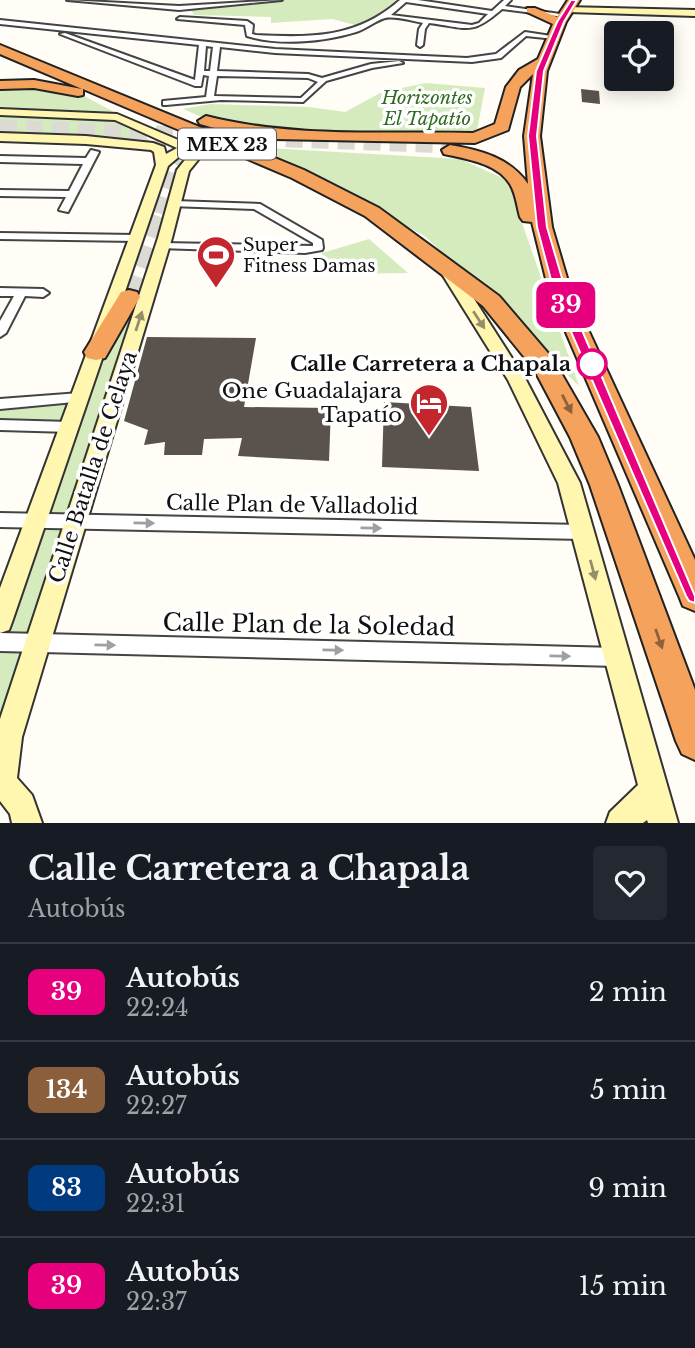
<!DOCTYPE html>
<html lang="es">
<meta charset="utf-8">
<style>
body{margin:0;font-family:"Libre Baskerville",serif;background:#242831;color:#f1f3f6;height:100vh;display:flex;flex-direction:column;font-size:26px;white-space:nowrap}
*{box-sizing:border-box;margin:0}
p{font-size:23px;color:#9ea1a6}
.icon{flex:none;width:38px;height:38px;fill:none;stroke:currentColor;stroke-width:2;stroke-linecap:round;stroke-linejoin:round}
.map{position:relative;height:823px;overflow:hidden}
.drawer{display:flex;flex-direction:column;background:#171b24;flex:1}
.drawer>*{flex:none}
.badge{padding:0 14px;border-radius:10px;font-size:24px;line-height:46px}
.buttons{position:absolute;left:604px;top:21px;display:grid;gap:14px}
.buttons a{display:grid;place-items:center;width:70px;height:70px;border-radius:7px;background:#171b24;box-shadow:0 4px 18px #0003;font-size:35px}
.map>.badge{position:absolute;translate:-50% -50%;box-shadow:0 0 0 4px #fff}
.round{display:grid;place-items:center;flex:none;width:74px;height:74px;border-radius:7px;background:#242831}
.head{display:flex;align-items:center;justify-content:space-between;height:119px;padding:0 28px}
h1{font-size:33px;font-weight:800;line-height:52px}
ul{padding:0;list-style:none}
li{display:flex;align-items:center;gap:21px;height:98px;padding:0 28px;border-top:2px solid #363941}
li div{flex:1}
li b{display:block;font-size:26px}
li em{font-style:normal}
li .badge{min-width:77px;font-weight:700;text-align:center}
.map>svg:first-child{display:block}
.green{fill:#d5ebbd}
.building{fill:#5a524d}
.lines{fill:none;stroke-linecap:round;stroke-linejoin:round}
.highway-tunnel-far1{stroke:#dbdad3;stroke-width:17;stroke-dasharray:17 9;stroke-linecap:butt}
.highway-tunnel{stroke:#dbdad3;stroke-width:22;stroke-dasharray:22 10;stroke-linecap:butt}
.street-casing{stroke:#444;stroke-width:4}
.secondary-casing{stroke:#333;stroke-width:4}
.highway-casing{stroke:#222;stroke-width:4}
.street{fill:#fff;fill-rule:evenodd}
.secondary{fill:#fff6b0;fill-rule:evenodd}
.highway{fill:#f5a25d;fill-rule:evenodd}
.oneway{fill:#948f68}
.oneway2{fill:#8e613b}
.oneway3{fill:#a0a0a0}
.line{fill:#e6007e;stroke:#fff;stroke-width:2}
.stop-dot{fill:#fff;stroke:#e6007e;stroke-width:3.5}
.labels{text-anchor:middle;stroke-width:7;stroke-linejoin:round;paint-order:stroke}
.far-park-label{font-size:18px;font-style:italic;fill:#2f6b1f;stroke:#fff}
.far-poi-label{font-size:18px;fill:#111;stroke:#fff;text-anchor:start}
.shield{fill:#fff;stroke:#585858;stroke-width:2}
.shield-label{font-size:19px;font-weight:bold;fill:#111}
.stop-label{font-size:21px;font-weight:bold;fill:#111;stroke:#fff;text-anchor:end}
.poi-label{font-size:21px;fill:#111;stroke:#fff;text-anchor:end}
.street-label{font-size:21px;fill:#111;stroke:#fff}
.near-street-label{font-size:24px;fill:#111;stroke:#fff}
</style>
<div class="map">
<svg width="695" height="823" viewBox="0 0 695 823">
<rect width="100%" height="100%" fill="#fffdf5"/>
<path class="green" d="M277,0H404L389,14L367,28L332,19L271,23V17L194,15L190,8Z
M426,83L485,88L476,136L261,133L218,124L183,109L211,104L309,107L345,112L382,92Z
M0,87L59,88L84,96L118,114L0,108Z
M0,114L108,118L161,146L0,134Z
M248,147L460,159L507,180L579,386L425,236Z
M369,239L408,273L324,274L322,253Z
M141,301L75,522L0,759V624L96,352Z
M76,400L66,426L0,425V405Z"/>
<path class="building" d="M581,89L599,91L600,104L582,102Z
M147,337L256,338L244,407L331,408L329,461L238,456L242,438L204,439L202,455H164L165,442L144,445L148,430L124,421Z
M384,402L471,407L479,471L382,467Z"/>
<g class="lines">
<path class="highway-tunnel-far1" d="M0,128L452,145
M158,213L174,166L182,156L218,145"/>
<path class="highway-tunnel" d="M129,297L159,211"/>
<g class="street-casing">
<path id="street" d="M67,0L179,6L282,0L179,10Z
M400,0H418L492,11L504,0H511L505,6L567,15L564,17L502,9C471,36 468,28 429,23L425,29L423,45L420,47L417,45L419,29L423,23C413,21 395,16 385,18C375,21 366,29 356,32C323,42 279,46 247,36L245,25L177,19L180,17L247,21L253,25L252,34L256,35C312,38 357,38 400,0ZM406,2L488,14L479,23L472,25L391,15Z
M0,20L275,49L467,58L496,54L525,32L558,37L555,39L526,36L501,58L472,62L275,53L220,47L217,71L308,74L322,78L371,64L399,61L403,63L372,68L326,81L303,102L221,100L166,105H163V101L206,97L209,76L203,75L201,86H195L60,34L65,33L195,80L199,45L0,24ZM206,46L213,47L210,71H204ZM217,76L308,78L318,82L301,98L214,96Z
M91,150L99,152L68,212L59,210L66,197L0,196V190L69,191L83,164L0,162V156L86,158Z
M174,201L260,204L322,240L323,248L322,250L305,253L159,248V244L163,243L313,246V243L254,209L170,206V202Z
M0,233L136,235L141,238L136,241L0,239Z
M0,288L43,289L49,293L43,297L25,296L6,333L0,337V321L14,296H0Z
M80,393L87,398L85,401L0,409V399Z
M0,420L70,422L77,427L70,432L0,430Z
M0,513L583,525L589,527L591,532L589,537L583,539L0,527Z
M0,633L617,648L624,651L626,657L624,663L617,666L0,651Z"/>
</g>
<g class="secondary-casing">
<path id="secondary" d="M565,7L695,10V16L568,12Z
M0,109L117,114L197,148L202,155L189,171L172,238L22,737L17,778L32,795L42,823H12L10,814L0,801V719L158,238L177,170L188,156L181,155L168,166L12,622L9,630L0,633V588L156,165L154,152L151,150L86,144L0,141V133L86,136L153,143L164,147L166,154L177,148L115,120L0,115Z
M445,261L453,266L526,380L580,483L678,823H648L647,820L643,823H606L610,812L638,785L558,483L508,380L437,266Z"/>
</g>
<g class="highway-casing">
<path id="highway" d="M568,0H580L566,22L547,71L540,136L552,227L572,295L695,560V611L683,606L679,596L550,295L532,222L523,221L520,217C517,206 516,194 510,184C497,163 466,159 444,154L442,150L450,145C481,150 510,158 528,184L524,136L533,74L520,87L508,130L475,143L274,139L239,135L200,124L198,121L206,116C292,138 384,131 473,133L495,124L506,87L519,70L538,59L553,24L527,12V8H535L557,17Z
M0,45L304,170L379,208L499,296L553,359L598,437L618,485L695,690V760L682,754L676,741L590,485L570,437L534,369L483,306L365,216L292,178L83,89V95L78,96L34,88L0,89V81L34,80L82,89L0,54Z
M129,290L137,292L140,297L105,358L96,360L87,358L84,352L118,297L121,292Z"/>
</g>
<use href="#street" class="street"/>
<use href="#secondary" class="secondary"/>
<use href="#highway" class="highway"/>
</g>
<defs><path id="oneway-solid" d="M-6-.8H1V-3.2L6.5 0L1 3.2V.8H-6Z" transform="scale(1.75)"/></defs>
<g class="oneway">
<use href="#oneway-solid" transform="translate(479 320) rotate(57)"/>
<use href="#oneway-solid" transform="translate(139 321) rotate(-72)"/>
<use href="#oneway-solid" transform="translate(593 570) rotate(75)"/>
</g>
<g class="oneway2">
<use href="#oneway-solid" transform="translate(567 404) rotate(63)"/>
<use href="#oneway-solid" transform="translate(659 639) rotate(71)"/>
</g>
<g class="oneway3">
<use href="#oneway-solid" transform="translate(144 523) rotate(1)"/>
<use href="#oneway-solid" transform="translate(371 528) rotate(1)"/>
<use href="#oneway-solid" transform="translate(105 645) rotate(1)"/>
<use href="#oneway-solid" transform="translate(333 650) rotate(1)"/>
<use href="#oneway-solid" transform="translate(560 656) rotate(1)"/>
</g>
<path class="line" d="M571,0H577L564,22L544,71L537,136L547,227L567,295L695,596V603L689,601L686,596L555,295L537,227L528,136L536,71L557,22Z"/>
<defs>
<g id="stadium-pin" transform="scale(2.0125)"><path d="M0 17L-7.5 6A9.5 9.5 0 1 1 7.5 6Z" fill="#c4262e" stroke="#fff"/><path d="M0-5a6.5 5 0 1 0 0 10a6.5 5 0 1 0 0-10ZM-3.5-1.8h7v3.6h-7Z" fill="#fff"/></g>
<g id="hotel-pin" transform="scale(2.0125)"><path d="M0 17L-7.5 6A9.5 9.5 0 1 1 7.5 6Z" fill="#c4262e" stroke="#fff"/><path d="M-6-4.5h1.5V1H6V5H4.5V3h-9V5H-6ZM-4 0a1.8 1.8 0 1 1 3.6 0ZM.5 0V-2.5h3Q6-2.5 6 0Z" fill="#fff"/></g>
</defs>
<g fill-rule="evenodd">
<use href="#stadium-pin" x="216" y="255"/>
<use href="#hotel-pin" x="429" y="403"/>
</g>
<circle class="stop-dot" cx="592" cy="364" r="14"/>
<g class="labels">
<g class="far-park-label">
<text x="427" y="104">Horizontes<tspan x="427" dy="21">El Tapatío</tspan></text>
</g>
<g class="far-poi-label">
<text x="243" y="251">Super<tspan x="243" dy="21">Fitness Damas</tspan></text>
</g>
<rect class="shield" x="178" y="128.5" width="98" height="31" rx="5"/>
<g class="shield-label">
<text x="227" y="151">MEX 23</text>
</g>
<g class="stop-label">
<text x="571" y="371">Calle Carretera a Chapala</text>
</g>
<g class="poi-label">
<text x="402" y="398">One Guadalajara<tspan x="402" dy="24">Tapatío</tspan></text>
</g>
<g class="street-label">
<text transform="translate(93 467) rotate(-72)" y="7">Calle Batalla de Celaya</text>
<text transform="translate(292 505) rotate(1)" y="7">Calle Plan de Valladolid</text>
</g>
<g class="near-street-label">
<text transform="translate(309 625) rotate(1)" y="8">Calle Plan de la Soledad</text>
</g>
</g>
</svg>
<div class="buttons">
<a><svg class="icon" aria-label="locate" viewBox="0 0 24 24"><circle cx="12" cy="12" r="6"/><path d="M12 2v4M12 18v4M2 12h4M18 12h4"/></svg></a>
</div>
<b class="badge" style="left:566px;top:305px;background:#e6007e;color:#fff">39</b>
</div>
<section class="drawer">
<div class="head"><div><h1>Calle Carretera a Chapala</h1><p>Autobús</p></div><a class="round"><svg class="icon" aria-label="heart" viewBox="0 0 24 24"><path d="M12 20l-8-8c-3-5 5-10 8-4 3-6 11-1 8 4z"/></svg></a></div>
<ul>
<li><span class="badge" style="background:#e6007e;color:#fff">39</span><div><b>Autobús</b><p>22:24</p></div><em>2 min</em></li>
<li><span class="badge" style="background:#8b5e3c;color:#fff">134</span><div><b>Autobús</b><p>22:27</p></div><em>5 min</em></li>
<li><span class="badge" style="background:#003b80;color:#fff">83</span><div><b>Autobús</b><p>22:31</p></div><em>9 min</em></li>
<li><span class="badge" style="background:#e6007e;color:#fff">39</span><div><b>Autobús</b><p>22:37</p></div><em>15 min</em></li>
</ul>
</section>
